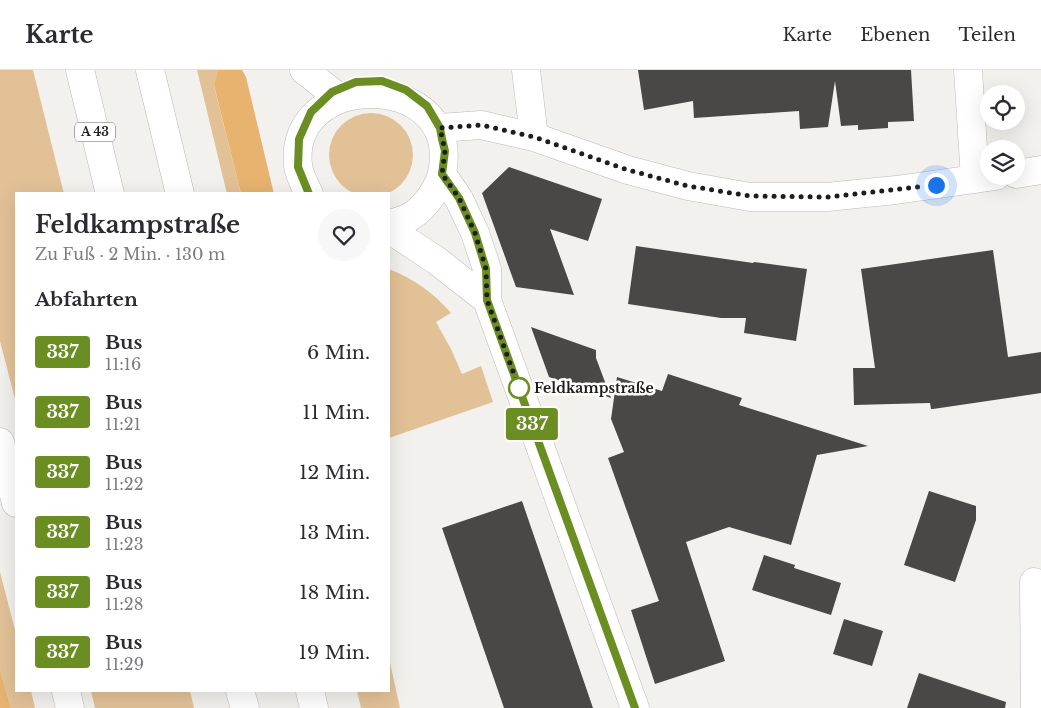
<!DOCTYPE html>
<html lang="de">
<meta charset="utf-8">
<style>
body{margin:0;font-family:"Libre Baskerville",serif;background:#f7f7f7;color:#2b2b33;height:100vh;display:flex;flex-direction:column;font-size:19px;white-space:nowrap}
*{box-sizing:border-box;margin:0}
p{font-size:16px;color:#7c7c81}
.icon{flex:none;width:28px;height:28px;fill:none;stroke:currentColor;stroke-width:2;stroke-linecap:round;stroke-linejoin:round}
.map{position:relative;flex:1;overflow:hidden}
.details{position:absolute;left:15px;top:122px;width:375px;height:500px;display:flex;flex-direction:column;background:#fff;border-radius:0px;box-shadow:0 5px 20px #0002}
.details>*{flex:none}
.badge{padding:0 10px;border-radius:4px;font-size:18px;line-height:32px}
.buttons{position:absolute;left:980px;top:15px;display:grid;gap:10px}
.buttons a{display:grid;place-items:center;width:45px;height:45px;border-radius:50%;background:#fff;box-shadow:0 5px 20px #0002;font-size:25px}
.you{position:absolute;width:25px;height:25px;margin:-12px;border:4px solid #fff;border-radius:50%;background:#1a73e8;box-shadow:0 0 0 8px #1a73e833}
.map>.badge{position:absolute;translate:-50% -50%;box-shadow:0 0 0 2px #fff}
h2{padding:0 20px;font-size:19px;line-height:45px}
.round{display:grid;place-items:center;flex:none;width:52px;height:52px;border-radius:26px;background:#f7f7f7}
.summary{display:flex;align-items:center;justify-content:space-between;height:85px;padding:0 20px}
h1{font-size:24px;font-weight:700;line-height:38px}
ul{padding:0;list-style:none}
li{display:flex;align-items:center;gap:15px;height:60px;padding:0 20px}
li div{flex:1}
li b{display:block;font-size:19px}
li em{font-style:normal}
li .badge{min-width:55px;font-weight:700;text-align:center}
header{display:flex;align-items:center;gap:30px;box-sizing:border-box;height:70px;padding:0 25px;background:#fff;border-bottom:1px solid #e1e1e2}
header strong{font-size:24px}
nav{display:flex;gap:28px;margin-inline-start:auto;font-size:18px}
.map>svg:first-child{display:block}
.green{fill:#e2c197}
.forest{fill:#e7b36f}
.building{fill:#4a4846}
.lines{fill:none;stroke-linecap:round;stroke-linejoin:round}
.minor-casing{stroke:#bcbab7;stroke-width:29}
.highway-casing{stroke:#bcbab7;stroke-width:29}
.minor{stroke:#fff;stroke-width:28}
.highway{stroke:#fff;stroke-width:28}
.line-casing{stroke:#fff;stroke-width:11}
.line{stroke:#6b8e23;stroke-width:8}
.walk{stroke:#1e1d1c;stroke-width:5;stroke-dasharray:0 9}
.stop-dot{fill:#fff;stroke:#6b8e23;stroke-width:2.5}
.labels{text-anchor:middle;stroke-width:5;stroke-linejoin:round;paint-order:stroke}
.shield{fill:#fff;stroke:#626160;stroke-width:1}
.shield-label{font-size:12px;font-weight:bold;fill:#1e1d1c}
.stop-label{font-size:14px;font-weight:bold;fill:#1e1d1c;stroke:#fff;text-anchor:start}
</style>
<header>
<strong>Karte</strong>
<nav><a>Karte</a><a>Ebenen</a><a>Teilen</a></nav>
</header>
<div class="map">
<svg width="1041" height="638" viewBox="0 0 1041 638">
<rect width="100%" height="100%" fill="#f3f1ee"/>
<path class="green" d="M0,0H33L64,124H16V333L0,271Z
M197,0H218L214,16L241,124H227Z
M329 85a42 42 0 1 1 84 0a42 42 0 1 1-84 0Z
M389,199C414,209 434,223 451,243L436,252L451,279L462,304L481,296L493,332L389,368Z
M0,502L16,564V621H31L35,638H11L0,600Z
M389,588L400,638H361L357,621H389Z
M91,621H190L194,638H95Z"/>
<path class="forest" d="M218,0H242L246,7L274,124H241L214,15Z
M0,600L11,638H0Z"/>
<path class="building" d="M638,0H911L914,51L888,52V58L858,60V55L841,56L835,11L828,57L800,59L799,41L694,48L693,31L644,40Z
M509,97L602,129L588,171L550,159L574,225L516,217L482,123Z
M636,176L753,193L754,192L807,199L796,271L744,263L746,248H721L628,234Z
M993,180L1008,287L1041,282V323L933,339H931L930,333L854,335L853,298H875L861,199Z
M531,257L596,280V288L611,328L549,307Z
M668,304L742,328L739,335L868,376L817,385L791,475L729,457L686,472L725,591L655,614L631,540L659,531L608,388L624,382L611,349L617,307L662,321Z
M929,421L976,436V450L955,512L904,495Z
M522,431L593,638H504L442,458Z
M764,485L795,495L794,498L841,513L831,545L752,520Z
M844,549L883,561L872,596L833,584Z
M919,603L1006,632L1005,638H907Z"/>
<g class="lines">
<g class="minor-casing">
<path id="minor" d="M304,0L332,22
M526,0L534,67
M968,0L975,109
M440,58L481,55L534,67L628,100L688,116L750,127H827L896,120L996,106
M442,104L459,129L475,163L487,199V230L635,638
M1016,104L1041,100
M309,124C305,115 299,105 298,95C288,0 457,0 443,97C441,116 426,137 410,147C404,150 395,152 389,155
M389,159L437,191L487,230
M0,372L16,433
M1034,512L1035,638
M66,621L70,638"/>
</g>
<g class="highway-casing">
<path id="highway" d="M80,0L110,124
M150,0L180,124
M240,621L245,638
M310,621L314,638"/>
</g>
<use href="#minor" class="minor"/>
<use href="#highway" class="highway"/>
</g>
<g class="lines">
<g class="line-casing">
<path id="line" d="M309,124L298,97L299,69L311,42L332,22L356,12L382,11L406,20L427,36L440,58L442,69L445,81L442,104L459,128L475,163L486,199L487,230L635,638"/>
</g>
<use href="#line" class="line"/>
<path class="walk" d="M519,318L487,230L486,199L475,163L459,128L442,104L445,81L440,58L481,55L534,67L628,100L688,116L750,126L827,127L936,115"/>
</g>
<circle class="stop-dot" cx="519" cy="318" r="10"/>
<g class="labels">
<rect class="shield" x="75" y="52.5" width="40" height="19" rx="4"/>
<g class="shield-label">
<text x="95" y="66">A 43</text>
</g>
<g class="stop-label">
<text x="534" y="323">Feldkampstraße</text>
</g>
</g>
</svg>
<div class="buttons">
<a><svg class="icon" aria-label="locate" viewBox="0 0 24 24"><circle cx="12" cy="12" r="6"/><path d="M12 2v4M12 18v4M2 12h4M18 12h4"/></svg></a>
<a><svg class="icon" aria-label="layers" viewBox="0 0 24 24"><path d="M12 4l9 5-9 5-9-5zM3 14l9 5 9-5"/></svg></a>
</div>
<div class="you" style="left:936px;top:115px"></div>
<b class="badge" style="left:532px;top:354px;background:#6b8e23;color:#fff">337</b>
<section class="details">
<div class="summary"><div><h1>Feldkampstraße</h1><p>Zu Fuß · 2 Min. · 130 m</p></div><a class="round"><svg class="icon" aria-label="heart" viewBox="0 0 24 24"><path d="M12 20l-8-8c-3-5 5-10 8-4 3-6 11-1 8 4z"/></svg></a></div>
<h2>Abfahrten</h2>
<ul>
<li><span class="badge" style="background:#6b8e23;color:#fff">337</span><div><b>Bus</b><p>11:16</p></div><em>6 Min.</em></li>
<li><span class="badge" style="background:#6b8e23;color:#fff">337</span><div><b>Bus</b><p>11:21</p></div><em>11 Min.</em></li>
<li><span class="badge" style="background:#6b8e23;color:#fff">337</span><div><b>Bus</b><p>11:22</p></div><em>12 Min.</em></li>
<li><span class="badge" style="background:#6b8e23;color:#fff">337</span><div><b>Bus</b><p>11:23</p></div><em>13 Min.</em></li>
<li><span class="badge" style="background:#6b8e23;color:#fff">337</span><div><b>Bus</b><p>11:28</p></div><em>18 Min.</em></li>
<li><span class="badge" style="background:#6b8e23;color:#fff">337</span><div><b>Bus</b><p>11:29</p></div><em>19 Min.</em></li>
</ul>
</section>
</div>
